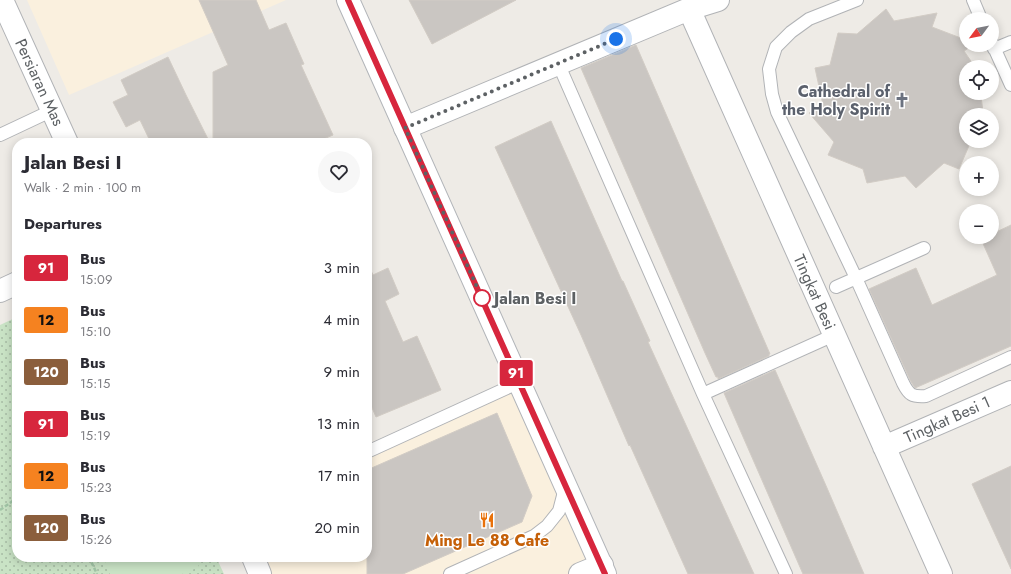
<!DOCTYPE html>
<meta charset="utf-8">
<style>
body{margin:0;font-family:Jost,sans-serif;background:#f7f7f7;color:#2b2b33;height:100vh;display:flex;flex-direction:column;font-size:15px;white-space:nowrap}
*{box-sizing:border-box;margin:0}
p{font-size:13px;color:#7c7c81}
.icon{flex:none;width:22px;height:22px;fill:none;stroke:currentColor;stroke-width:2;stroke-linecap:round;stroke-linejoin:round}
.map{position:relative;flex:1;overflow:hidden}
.details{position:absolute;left:12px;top:138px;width:360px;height:424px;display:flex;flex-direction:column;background:#fff;border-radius:16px;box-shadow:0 2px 10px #0003}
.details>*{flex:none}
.badge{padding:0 8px;border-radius:3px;font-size:14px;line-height:26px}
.needle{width:26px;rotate:238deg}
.controls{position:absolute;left:959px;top:12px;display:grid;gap:8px}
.controls a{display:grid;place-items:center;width:40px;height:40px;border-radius:50%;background:#fff;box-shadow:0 2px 10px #0003;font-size:20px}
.you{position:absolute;width:20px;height:20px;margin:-10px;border:3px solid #fff;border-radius:50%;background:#1a73e8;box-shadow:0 0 0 6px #1a73e833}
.map>.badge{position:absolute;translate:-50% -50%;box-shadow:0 0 0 2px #fff}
h2{padding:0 12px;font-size:15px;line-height:36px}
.round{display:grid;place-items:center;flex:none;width:42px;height:42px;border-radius:21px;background:#f7f7f7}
.head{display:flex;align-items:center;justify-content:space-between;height:68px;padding:0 12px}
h1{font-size:19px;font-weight:700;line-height:30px}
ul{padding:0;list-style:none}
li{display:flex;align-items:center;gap:12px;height:52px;padding:0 12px}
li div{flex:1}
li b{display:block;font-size:15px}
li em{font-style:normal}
li .badge{min-width:44px;font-weight:700;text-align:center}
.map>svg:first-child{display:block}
.commercial{fill:#faf0de}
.park{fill:url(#park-dots)}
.pitch{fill:#c9e3c5}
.building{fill:#cac6c2;stroke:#d2ccc5}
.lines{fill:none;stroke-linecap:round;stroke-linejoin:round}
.lane-casing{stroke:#b1b3b6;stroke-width:14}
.street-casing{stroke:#b1b3b6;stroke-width:24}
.secondary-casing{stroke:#b2b5b9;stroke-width:24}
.path{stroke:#a1c5a6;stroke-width:2.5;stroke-dasharray:4 2;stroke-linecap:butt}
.lane{stroke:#fff;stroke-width:12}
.street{stroke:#fff;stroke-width:22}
.secondary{stroke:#fff;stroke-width:22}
.line-casing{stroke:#fff;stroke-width:9}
.line{stroke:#d7263d;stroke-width:6}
.walk{stroke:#5d6164;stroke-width:4;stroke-dasharray:0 7.2}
.stop-dot{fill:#fff;stroke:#d7263d;stroke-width:2}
.labels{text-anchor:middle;stroke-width:3;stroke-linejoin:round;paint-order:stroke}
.street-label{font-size:16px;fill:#5d6164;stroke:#fff}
.worship-label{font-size:16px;font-weight:bold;fill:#5b616d;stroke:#fff;text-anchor:end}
.stop-label{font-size:16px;font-weight:bold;fill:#5d6164;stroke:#fff;text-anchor:start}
.food-label{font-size:16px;font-weight:bold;fill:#c56008;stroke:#fff}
</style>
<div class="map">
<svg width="1011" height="574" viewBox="0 0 1011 574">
<defs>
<pattern id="park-dots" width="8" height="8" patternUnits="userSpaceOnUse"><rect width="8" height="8" fill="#c9e3c5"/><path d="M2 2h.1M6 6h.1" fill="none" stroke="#a6bba4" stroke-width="1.8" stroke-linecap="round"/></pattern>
</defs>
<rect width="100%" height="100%" fill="#eeebe6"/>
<path class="commercial" d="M27,0H286L69,95Z
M520,382L602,565L581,574H260L253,557H367V452Z"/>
<path class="park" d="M17,317V557H216L224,574H0V325Z"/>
<path class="pitch" d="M103,557H195L199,567L182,574H110Z"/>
<path class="building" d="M199,0H256L269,30L286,23L304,64L301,65L333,135L314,143H213V72L228,65Z
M409,0H516L432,44Z
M886,9L894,21L937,13L932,27L966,40V45H973L964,51L975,67H966V93H985L981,96L983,112L982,115H966V141H971L959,169L944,163L916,188L905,176L867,183L863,169L828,155L834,142L809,113L823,105L815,68L830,65L838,33L857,34Z
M636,45L770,354H769V356L718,379V377H716L705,353L581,68Z
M168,57L186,95L210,143H151L140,120L126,127L113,102L128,95L121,80Z
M551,121L622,281H623L650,341L648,342L754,574H688L630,445L629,446L581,335L495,147Z
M1011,225V346L915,388L910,380L869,289L916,268L932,305L997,275L981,239L986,237H992V234Z
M367,262L373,275L388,268L399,294L385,301L403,342L417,336L441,390L376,417L367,396Z
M775,370L827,488L864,574H803L744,439L724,393Z
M497,413L532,496L522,522L403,574H367V470Z
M1011,466V569L972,484Z"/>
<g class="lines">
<g class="lane-casing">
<path id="lane" d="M857,0L809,19L791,32L776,47L769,69L772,94L777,112L856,278L903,383C909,395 912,397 926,396L1011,357
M973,0L981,19
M992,43L1011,85
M994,49L1011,42
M558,63L703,394L786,574
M0,135L53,110
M836,287L924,248
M703,394L834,335
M367,452L520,382
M450,574L534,536L547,526L559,511L565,488"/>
</g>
<g class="street-casing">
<path id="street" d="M2,0L67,143
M689,9L941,574
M405,128L689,9L718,0
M0,291L17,283
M884,447L1011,392
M253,557L260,574
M580,574L602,565"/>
</g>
<g class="secondary-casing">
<path id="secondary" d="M348,0L605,574"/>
</g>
<path class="path" d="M0,510L17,498
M89,557L97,574"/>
<use href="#lane" class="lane"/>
<use href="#street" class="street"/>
<use href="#secondary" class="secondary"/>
</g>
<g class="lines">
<g class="line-casing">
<path id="line" d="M348,0L605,574"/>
</g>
<use href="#line" class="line"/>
<path class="walk" d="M482,298L405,128L616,39"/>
</g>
<defs>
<g id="church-bare" transform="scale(1.2)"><path d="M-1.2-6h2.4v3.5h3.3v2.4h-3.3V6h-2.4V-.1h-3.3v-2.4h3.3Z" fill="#6b7280" stroke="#fff" stroke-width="2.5" paint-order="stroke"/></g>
<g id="restaurant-bare" transform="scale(1.2)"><path d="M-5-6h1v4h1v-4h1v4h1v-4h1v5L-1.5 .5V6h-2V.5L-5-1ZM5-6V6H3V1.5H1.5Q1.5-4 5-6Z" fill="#e8710a" stroke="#fff" stroke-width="2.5" paint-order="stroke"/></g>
</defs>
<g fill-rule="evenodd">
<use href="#church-bare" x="902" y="100"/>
<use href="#restaurant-bare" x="487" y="520"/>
</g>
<circle class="stop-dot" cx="482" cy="298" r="8"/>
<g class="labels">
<g class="street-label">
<text transform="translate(40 82) rotate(65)" y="6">Persiaran Mas</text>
<text transform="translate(815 292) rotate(66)" y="6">Tingkat Besi</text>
<text transform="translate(947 419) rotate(-24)" y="6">Tingkat Besi 1</text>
</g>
<g class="worship-label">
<text x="890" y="97">Cathedral of<tspan x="890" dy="18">the Holy Spirit</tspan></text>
</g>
<g class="stop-label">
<text x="494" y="304">Jalan Besi I</text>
</g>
<g class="food-label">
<text x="487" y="546">Ming Le 88 Cafe</text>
</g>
</g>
</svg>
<div class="controls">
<a><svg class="needle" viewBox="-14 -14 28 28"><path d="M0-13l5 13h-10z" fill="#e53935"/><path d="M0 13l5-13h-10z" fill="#7c7c81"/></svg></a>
<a><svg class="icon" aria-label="locate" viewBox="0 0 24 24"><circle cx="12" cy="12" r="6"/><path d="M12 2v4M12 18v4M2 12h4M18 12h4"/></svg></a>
<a><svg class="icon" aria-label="layers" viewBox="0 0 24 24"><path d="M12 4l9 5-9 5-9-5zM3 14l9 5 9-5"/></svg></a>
<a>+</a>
<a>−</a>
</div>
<div class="you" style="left:616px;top:39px"></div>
<b class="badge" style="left:516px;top:373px;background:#d7263d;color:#fff">91</b>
<section class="details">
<div class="head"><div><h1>Jalan Besi I</h1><p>Walk · 2 min · 100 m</p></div><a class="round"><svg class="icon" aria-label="heart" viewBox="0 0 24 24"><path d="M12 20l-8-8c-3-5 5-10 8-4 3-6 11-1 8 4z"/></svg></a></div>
<h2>Departures</h2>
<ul>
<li><span class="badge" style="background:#d7263d;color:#fff">91</span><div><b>Bus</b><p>15:09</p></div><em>3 min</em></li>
<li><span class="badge" style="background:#f58220;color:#111">12</span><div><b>Bus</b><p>15:10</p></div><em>4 min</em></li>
<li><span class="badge" style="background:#8b5e3c;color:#fff">120</span><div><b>Bus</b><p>15:15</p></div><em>9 min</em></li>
<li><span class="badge" style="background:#d7263d;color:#fff">91</span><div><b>Bus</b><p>15:19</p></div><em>13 min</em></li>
<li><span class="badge" style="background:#f58220;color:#111">12</span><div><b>Bus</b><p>15:23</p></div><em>17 min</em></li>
<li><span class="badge" style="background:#8b5e3c;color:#fff">120</span><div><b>Bus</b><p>15:26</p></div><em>20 min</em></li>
</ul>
</section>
</div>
